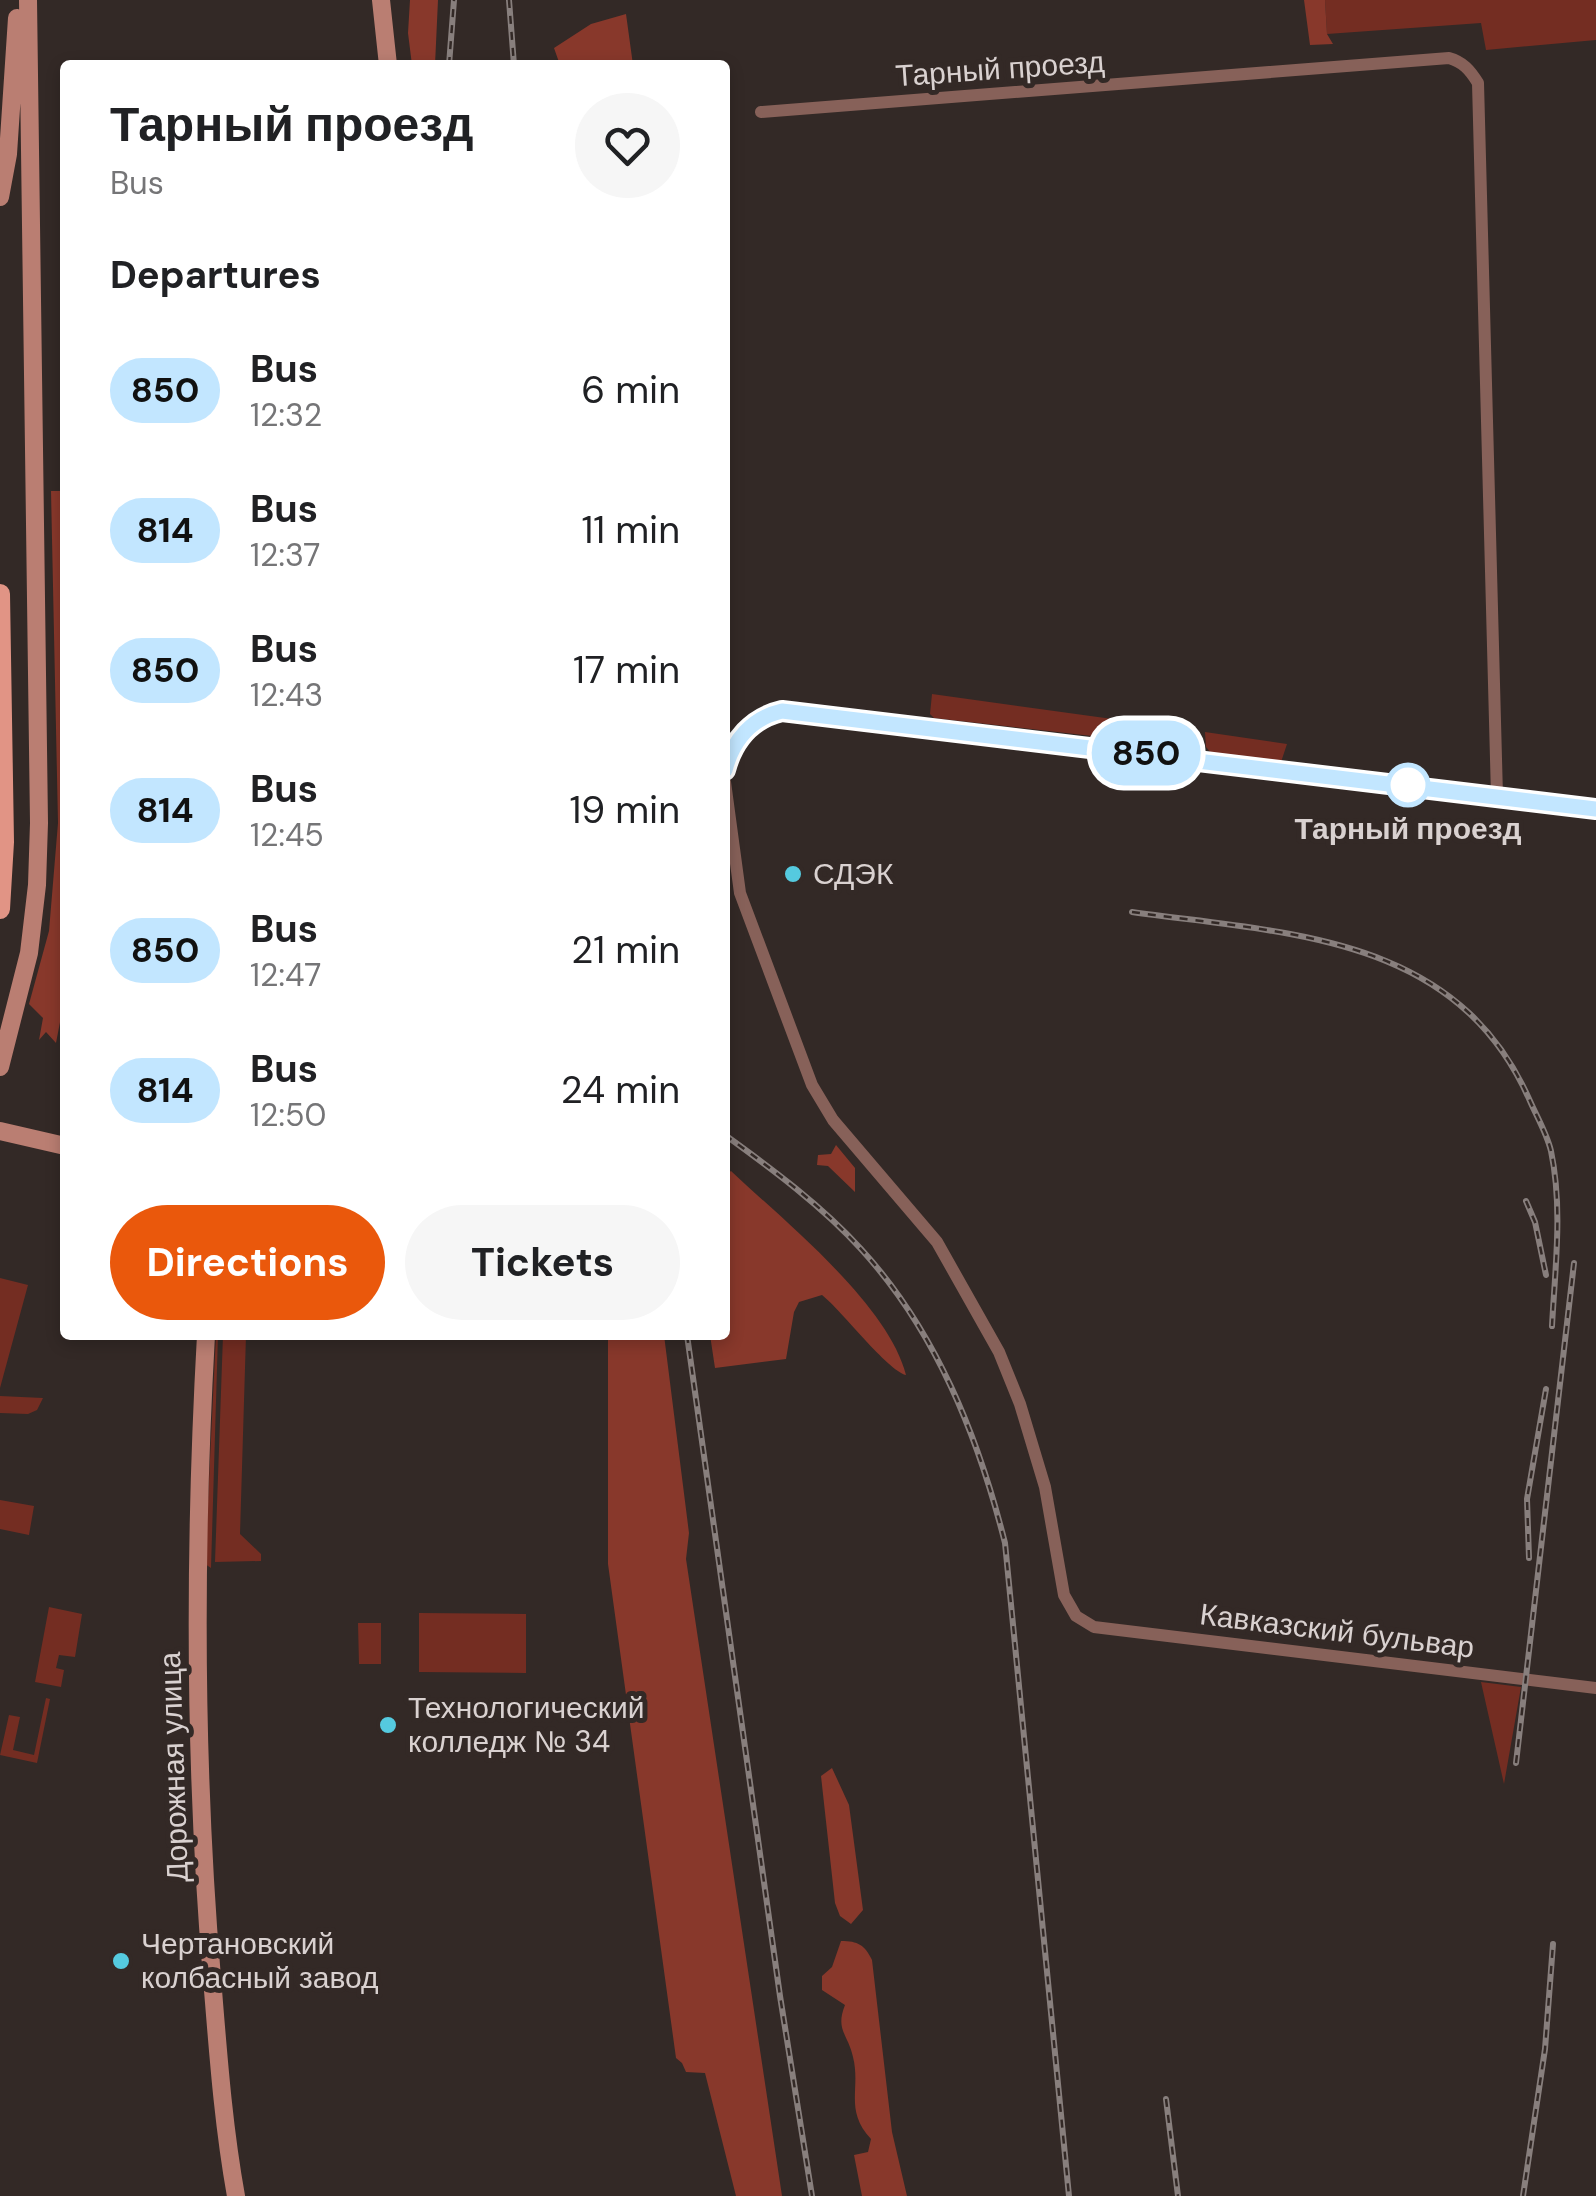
<!DOCTYPE html>
<meta charset="utf-8">
<style>
body{margin:0;font-family:"DM Sans",sans-serif;background:#f6f6f6;color:#202124;height:100vh;display:flex;flex-direction:column;font-size:38px;white-space:nowrap}
*{box-sizing:border-box;margin:0}
p{font-size:32px;color:#757577}
.icon{flex:none;width:55px;height:55px;fill:none;stroke:currentColor;stroke-width:2;stroke-linecap:round;stroke-linejoin:round}
.map{position:relative;flex:1;overflow:hidden}
.panel{position:absolute;left:60px;top:60px;width:670px;height:1280px;display:flex;flex-direction:column;background:#fff;border-radius:10px;box-shadow:0 5px 15px #0003}
.panel>*{flex:none}
.badge{padding:0 20px;border-radius:32px;font-size:35px;line-height:65px}
.map>.badge{position:absolute;translate:-50% -50%;box-shadow:0 0 0 5px #fff}
h2{padding:0 50px;font-size:38px;line-height:90px}
.round{display:grid;place-items:center;flex:none;width:105px;height:105px;border-radius:52px;background:#f6f6f6}
.headline{display:flex;align-items:center;justify-content:space-between;height:170px;padding:0 50px}
h1{font-size:48px;font-weight:700;line-height:75px}
.primary-button{display:flex;gap:20px;margin-top:auto;padding:20px 50px}
.primary-button a{flex:1;height:115px;border-radius:60px;background:#ea580c;color:#fff;font-size:40px;font-weight:700;line-height:115px;text-align:center}
.primary-button a+a{background:#f6f6f6;color:#202124}
ul{padding:0;list-style:none}
li{display:flex;align-items:center;gap:30px;height:140px;padding:0 50px}
li div{flex:1}
li b{display:block;font-size:38px}
li em{font-style:normal}
li .badge{min-width:110px;font-weight:700;text-align:center}
.map>svg:first-child{display:block}
.green{fill:#742d22}
.forest{fill:#88382b}
.lines{fill:none;stroke-linecap:round;stroke-linejoin:round}
.street{stroke:#876159;stroke-width:12}
.secondary{stroke:#ba7e72;stroke-width:18}
.primary{stroke:#e19485;stroke-width:20}
.rail-casing{stroke:#887f7d;stroke-width:6}
.rail{stroke:#332926;stroke-width:2.5;stroke-dasharray:8;stroke-linecap:butt}
.line-casing{stroke:#fff;stroke-width:22}
.line{stroke:#c2e6ff;stroke-width:15}
.stop-dot{fill:#fff;stroke:#c2e6ff;stroke-width:5}
.poi-dot{fill:#55cadf;stroke:#332926;stroke-width:4}
.labels{text-anchor:middle;stroke-width:10;stroke-linejoin:round;paint-order:stroke}
.street-label{font-size:30px;fill:#d9d1d0;stroke:#332926}
.stop-label{font-size:30px;font-weight:bold;fill:#d9d1d0;stroke:#332926}
.poi-label{font-size:30px;fill:#d9d1d0;stroke:#332926;text-anchor:start}
</style>
<div class="map">
<svg width="1596" height="2196" viewBox="0 0 1596 2196">
<rect width="100%" height="100%" fill="#332926"/>
<path class="green" d="M1325,0H1596V40L1486,50L1481,23L1327,34Z
M932,694L1156,725L1153,743L934,718L930,714Z
M1205,732L1287,744L1281,762L1212,754L1206,747Z
M0,1278L28,1285L0,1388Z
M216,1335H218L211,1568L205,1564Z
M223,1335H246L240,1534L261,1554V1561L215,1562Z
M0,1396L43,1398L37,1410L28,1414L0,1413Z
M0,1500L34,1506L29,1535L0,1529Z
M49,1607L82,1614L75,1657L59,1655L56,1668L64,1670L61,1687L35,1682Z
M419,1613L526,1614V1673L419,1672Z
M358,1623H381V1664H359Z
M1481,1682L1521,1687L1504,1784Z
M46,1698L50,1699L37,1763L0,1755L9,1715L20,1717L13,1750L34,1755Z"/>
<path class="forest" d="M410,0H438L435,65H412L408,33Z
M1304,0H1325L1327,34L1333,44L1310,45Z
M626,14L633,65H560L554,48L591,24Z
M51,491H64L65,548V996L56,1043L46,1032L39,1040L43,1018L29,1004L49,931L58,823Z
M836,1145L855,1168V1192L828,1166L817,1165L818,1155L831,1154Z
M731,1171C785,1222 888,1304 906,1375C887,1370 843,1312 822,1295L799,1302L794,1312L786,1359L715,1368L710,1335H725V1175Z
M608,1335H664L689,1533L686,1559L782,2196H736L705,2073L686,2072L682,2063L676,2058L608,1564Z
M832,1768L849,1805L863,1910L851,1924L840,1916L835,1903L821,1776Z
M841,1941C858,1941 865,1945 872,1960L892,2132L907,2196H862L854,2155L868,2152L871,2139C844,2110 861,2089 853,2057C848,2034 835,2030 845,2005L822,1990V1976L832,1967Z"/>
<g class="lines">
<path class="street" d="M761,112L1449,58C1463,62 1470,70 1478,83L1497,796
M725,770C733,740 752,719 782,711L1596,809
M725,782L740,893L812,1085L833,1120L937,1242L999,1352L1020,1404L1045,1487L1064,1595L1076,1616L1094,1627L1596,1688"/>
<path class="secondary" d="M381,0L388,65
M0,197L8,154L17,18
M0,1067L29,953L37,885L39,823L28,0
M0,1131L65,1146
M206,1335C194,1549 194,1764 212,1978C218,2051 223,2124 236,2196"/>
<path class="primary" d="M0,594L4,842L0,909"/>
<g class="rail-casing">
<path id="rail" d="M509,0L514,65
M449,65L454,0
M1132,912C1288,934 1457,934 1530,1101C1537,1117 1547,1134 1551,1151C1563,1208 1555,1269 1552,1326
M725,1135C772,1169 822,1206 861,1249C936,1331 978,1436 1005,1543L1069,2196
M1526,1201L1535,1222L1546,1275
M687,1335L780,1996L812,2196
M1529,1558L1527,1499L1546,1389
M1516,1763L1574,1263
M1166,2099L1178,2196
M1523,2196L1545,2049L1553,1944"/>
</g>
<use href="#rail" class="rail"/>
</g>
<g class="lines">
<g class="line-casing">
<path id="line" d="M725,770C733,740 752,718 782,711L1596,809"/>
</g>
<use href="#line" class="line"/>
</g>
<circle class="stop-dot" cx="1408" cy="785" r="20"/>
<g class="poi-dot">
<circle cx="793" cy="874" r="10"/>
<circle cx="388" cy="1725" r="10"/>
<circle cx="121" cy="1961" r="10"/>
</g>
<g class="labels">
<g class="street-label">
<text transform="translate(1000 69) rotate(-4)" y="10">Тарный проезд</text>
<text transform="translate(1337 1631) rotate(7)" y="10">Кавказский бульвар</text>
<text transform="translate(174 1767) rotate(-92)" y="10">Дорожная улица</text>
</g>
<g class="stop-label">
<text x="1408" y="839">Тарный проезд</text>
</g>
<g class="poi-label">
<text x="813" y="884">СДЭК</text>
<text x="408" y="1718">Технологический<tspan x="408" dy="34">колледж № 34</tspan></text>
<text x="141" y="1954">Чертановский<tspan x="141" dy="34">колбасный завод</tspan></text>
</g>
</g>
</svg>
<b class="badge" style="left:1146px;top:753px;background:#c2e6ff;color:#111">850</b>
<section class="panel">
<div class="headline"><div><h1>Тарный проезд</h1><p>Bus</p></div><a class="round"><svg class="icon" aria-label="heart" viewBox="0 0 24 24"><path d="M12 20l-8-8c-3-5 5-10 8-4 3-6 11-1 8 4z"/></svg></a></div>
<h2>Departures</h2>
<ul>
<li><span class="badge" style="background:#c2e6ff;color:#111">850</span><div><b>Bus</b><p>12:32</p></div><em>6 min</em></li>
<li><span class="badge" style="background:#c2e6ff;color:#111">814</span><div><b>Bus</b><p>12:37</p></div><em>11 min</em></li>
<li><span class="badge" style="background:#c2e6ff;color:#111">850</span><div><b>Bus</b><p>12:43</p></div><em>17 min</em></li>
<li><span class="badge" style="background:#c2e6ff;color:#111">814</span><div><b>Bus</b><p>12:45</p></div><em>19 min</em></li>
<li><span class="badge" style="background:#c2e6ff;color:#111">850</span><div><b>Bus</b><p>12:47</p></div><em>21 min</em></li>
<li><span class="badge" style="background:#c2e6ff;color:#111">814</span><div><b>Bus</b><p>12:50</p></div><em>24 min</em></li>
</ul>
<div class="primary-button"><a>Directions</a><a>Tickets</a></div>
</section>
</div>
